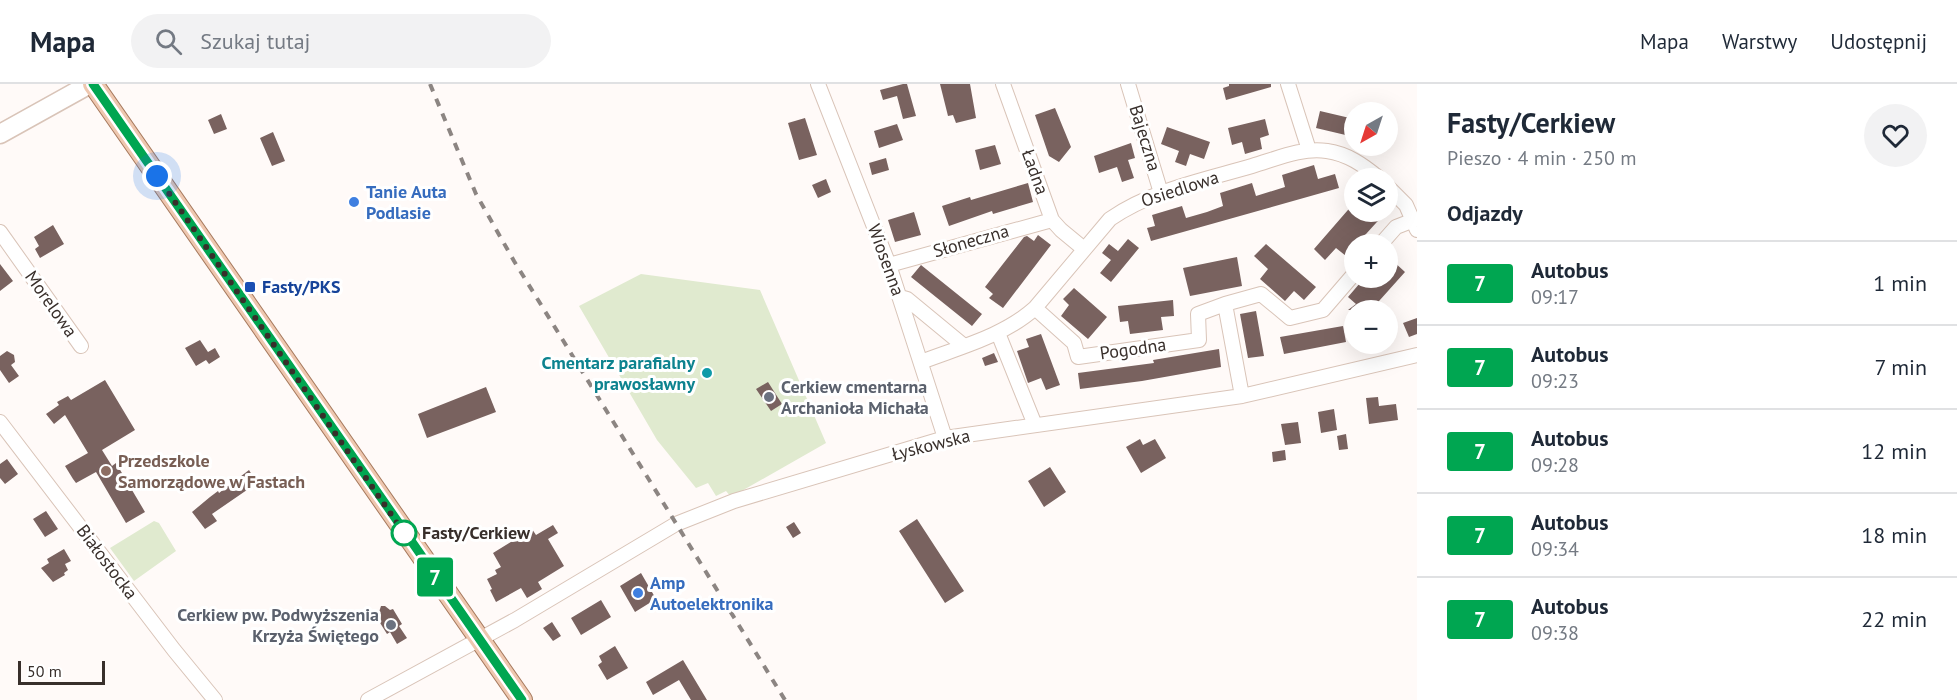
<!DOCTYPE html>
<html lang="pl">
<meta charset="utf-8">
<style>
body{margin:0;font-family:"PT Sans",sans-serif;background:#f2f2f3;color:#1f2937;height:100vh;display:flex;flex-direction:column;font-size:22px;white-space:nowrap}
*{box-sizing:border-box;margin:0}
p{font-size:20px;color:#747a83}
.icon{flex:none;width:33px;height:33px;fill:none;stroke:currentColor;stroke-width:2;stroke-linecap:round;stroke-linejoin:round}
.map{position:relative;flex:1;overflow:hidden}
.side{display:flex;flex-direction:column;background:#fff;width:540px}
.side>*{flex:none}
.badge{padding:0 12px;border-radius:4px;font-size:21px;line-height:39px}
.needle{width:39px;rotate:219deg}
.fabs{position:absolute;left:1344px;top:18px;display:grid;gap:12px}
.fabs a{display:grid;place-items:center;width:54px;height:54px;border-radius:50%;background:#fff;box-shadow:0 6px 24px #0002;font-size:30px}
.scale{position:absolute;left:18px;bottom:15px;width:87px;box-sizing:border-box;padding-left:6px;border:3px solid #382f2b;border-top:0;font-size:16px;line-height:21px;white-space:nowrap;color:#382f2b;-webkit-text-stroke:4px #fff;paint-order:stroke}
.you{position:absolute;width:30px;height:30px;margin:-15px;border:4px solid #fff;border-radius:50%;background:#1a73e8;box-shadow:0 0 0 9px #1a73e833}
.map>.badge{position:absolute;translate:-50% -50%;box-shadow:0 0 0 3px #fff}
h2{padding:0 30px;font-size:22px;line-height:54px}
.round{display:grid;place-items:center;flex:none;width:63px;height:63px;border-radius:32px;background:#f2f2f3}
.overview{display:flex;align-items:center;justify-content:space-between;height:102px;padding:0 30px}
h1{font-size:28px;font-weight:800;line-height:45px}
ul{padding:0;list-style:none}
li{display:flex;align-items:center;gap:18px;height:84px;padding:0 30px;border-top:2px solid #e0e1e3}
li div{flex:1}
li b{display:block;font-size:22px}
li em{font-style:normal}
li .badge{min-width:66px;font-weight:700;text-align:center}
header{display:flex;align-items:center;gap:36px;box-sizing:border-box;height:84px;padding:0 30px;background:#fff;border-bottom:2px solid #e0e1e3}
header strong{font-size:28px}
nav{display:flex;gap:33px;margin-inline-start:auto;font-size:21px}
.search{width:420px;height:54px;background:#f2f2f3;display:flex;align-items:center;gap:15px;box-sizing:border-box;padding:0 21px;border-radius:33px;color:#747a83;font-size:22px}
main{display:flex;flex:1;min-height:0}
.map>svg:first-child{display:block}
.green{fill:#e0eacf}
.building{fill:#79625f}
.lines{fill:none;stroke-linecap:round;stroke-linejoin:round}
.street-casing{stroke:#d9c4b8;stroke-width:16}
.secondary-casing{stroke:#d9c4b8;stroke-width:21}
.primary-casing{stroke:#a77a5e;stroke-width:22}
.street{stroke:#fff;stroke-width:14}
.secondary{stroke:#fff;stroke-width:18}
.primary{stroke:#eec7af;stroke-width:20}
.rail{stroke:#8c8582;stroke-width:4;stroke-dasharray:8 8;stroke-linecap:butt}
.line-casing{stroke:#fff;stroke-width:14}
.line{stroke:#00a651;stroke-width:9}
.walk{stroke:#382f2b;stroke-width:6;stroke-dasharray:0 10.8}
.shop-dot{fill:#3f7fe0;stroke:#fff;stroke-width:2}
.transit-dot{fill:#1a4fb4;stroke:#fff;stroke-width:2}
.culture-dot{fill:#0f9aa8;stroke:#fff;stroke-width:2}
.worship-dot{fill:#6b7280;stroke:#fff;stroke-width:2}
.education-dot{fill:#8d6e63;stroke:#fff;stroke-width:2}
.stop-dot{fill:#fff;stroke:#00a651;stroke-width:3}
.labels{text-anchor:middle;stroke-width:6;stroke-linejoin:round;paint-order:stroke}
.street-label{font-size:18px;fill:#382f2b;stroke:#fff}
.shop-label{font-size:18px;font-weight:bold;fill:#366cbe;stroke:#fff;text-anchor:start}
.transit-label{font-size:18px;font-weight:bold;fill:#164399;stroke:#fff;text-anchor:start}
.culture-label{font-size:18px;font-weight:bold;fill:#0d838f;stroke:#fff;text-anchor:end}
.worship-label{font-size:18px;font-weight:bold;fill:#5b616d;stroke:#fff;text-anchor:start}
.education-label{font-size:18px;font-weight:bold;fill:#785e54;stroke:#fff;text-anchor:start}
.stop-label{font-size:18px;font-weight:bold;fill:#382f2b;stroke:#fff;text-anchor:start}
</style>
<header>
<strong>Mapa</strong>
<div class="search"><svg class="icon" aria-label="search" viewBox="0 0 24 24"><circle cx="10" cy="10" r="6"/><path d="M15 15l6 6"/></svg>Szukaj tutaj</div>
<nav><a>Mapa</a><a>Warstwy</a><a>Udostępnij</a></nav>
</header>
<main>
<div class="map">
<svg width="1417" height="616" viewBox="0 0 1417 616">
<rect width="100%" height="100%" fill="#fffaf8"/>
<path class="green" d="M641,190L760,206L826,359L731,413L726,407L716,412L708,399L696,404L657,356L579,222Z
M154,437L159,439L176,467L134,497L110,464Z"/>
<path class="building" d="M903,0H907L916,32L903,35L897,12L883,16L880,6Z
M940,0H970L976,34L956,39L953,31L948,32Z
M1229,0H1271V3L1226,16L1223,4L1229,2Z
M1055,24L1071,63L1059,78L1049,72L1035,31Z
M1320,27L1354,35V53L1316,44Z
M221,30L227,45L214,50L208,36Z
M805,34L817,71L799,76L788,39Z
M1265,35L1269,51L1260,54L1262,65L1245,70L1242,58L1232,61L1228,44Z
M897,40L903,56L879,64L874,47Z
M1167,43L1210,58L1204,75L1190,70L1186,82L1175,78L1179,67L1161,60Z
M273,48L285,77L272,82L260,54Z
M1131,59L1135,74L1128,76L1134,94L1122,98L1117,83L1099,89L1094,72Z
M995,61L1001,80L980,86L975,66Z
M886,74L889,86L872,91L869,79Z
M1314,81L1318,95L1335,90L1339,104L1151,157L1147,144L1155,142L1152,131L1182,122L1186,134L1207,128L1223,122L1220,109L1252,99L1256,112L1285,103L1282,91Z
M826,95L831,108L818,114L812,101Z
M1028,99L1033,118L993,130L992,127L949,142L942,122L970,113L971,116Z
M1354,119V128H1386L1346,172L1336,164L1325,176L1314,165Z
M914,128L921,151L895,158L888,136Z
M53,141L64,160L40,174L35,165L39,162L34,153Z
M1038,151L1051,161L1003,224L989,214L993,210L985,203L1024,153L1027,152L1034,157Z
M1128,155L1139,164L1111,198L1100,189L1111,176L1102,169L1109,160L1118,167Z
M1266,160L1316,203L1304,216L1294,207L1285,217L1260,195L1268,185L1254,172Z
M1237,173L1242,202L1190,212L1183,184Z
M1393,177L1405,188L1371,226H1348L1356,220L1348,213L1360,199L1366,194H1388V184Z
M0,180L13,197L0,207Z
M921,181L982,230L972,242L911,193Z
M1074,204L1107,233L1088,255L1061,232L1069,221L1063,215Z
M1173,216L1174,232L1161,233L1163,246L1130,250L1128,237L1120,238L1118,222Z
M1256,227L1264,272L1248,274L1240,230Z
M1417,234V250L1409,253L1403,239Z
M1343,242L1346,258L1284,270L1280,253Z
M1041,250L1060,301L1046,306L1041,294L1028,299L1017,267L1029,263L1026,255Z
M200,256L208,268L215,264L220,273L209,280L206,276L196,282L185,264Z
M1219,265L1221,283L1142,297L1080,305L1078,289L1154,279L1153,276Z
M7,267L14,271L15,278L11,281L19,292L9,299L0,286V272Z
M994,269L998,278L985,282L982,274Z
M105,296L135,346L102,366L112,382L116,379L145,428L126,439L96,388L76,399L73,395L65,382L88,369L65,331L54,340L46,330L59,321L57,318L68,312L71,316Z
M768,298L782,320L771,327L756,305Z
M486,303L496,328L427,354L418,330Z
M1378,313L1379,322L1396,320L1398,336L1369,340L1366,314Z
M1334,325L1337,346L1321,349L1318,328Z
M1298,338L1301,359L1285,361L1281,340Z
M1346,350L1348,365L1339,366L1337,352Z
M1140,355L1143,361L1155,355L1166,374L1141,389L1126,363Z
M1285,366L1286,376L1273,378L1272,368Z
M7,375L18,390L5,400L0,394V380Z
M1050,383L1066,408L1044,423L1028,397Z
M249,386L257,399L212,430L217,437L205,445L192,428L210,413L218,407L219,409Z
M46,427L58,445L45,453L33,435Z
M917,435L964,507L945,519L899,447Z
M794,438L801,449L793,454L786,443Z
M553,441L558,449L548,455L564,482L538,498L542,505L527,514L521,504L496,518L490,506L492,505L487,495L497,490L495,486L501,483L493,469L532,445L536,451Z
M64,465L71,477L65,480L68,486L64,489L65,491L53,498L41,484L49,479L47,475Z
M641,489L656,515L635,528L620,502Z
M601,516L611,533L581,551L571,534Z
M381,522H385L390,526L393,525L402,540L399,542L407,554L397,560L390,548L387,550L377,534Z
M552,538L561,552L553,557L543,544Z
M615,562L628,584L607,596L598,581L602,578L599,572Z
M683,576L707,616H691L679,596L653,611L646,598Z"/>
<g class="lines">
<g class="street-casing">
<path id="street" d="M818,0L889,181L945,354
M1003,0L1052,136L1061,146L1084,165
M1128,0L1161,109
M1288,0L1309,66
M1388,103L1406,121L1417,146
M0,148L81,262
M1381,160L1396,143L1414,136
M889,181L1052,136
M900,213L907,215L964,262
M1035,224L1074,259L1078,273L1199,256L1198,230L1225,220
M998,249L1035,341
M921,278C960,263 1004,252 1035,224L1110,135C1152,106 1204,96 1252,82C1276,75 1302,63 1327,67C1348,70 1363,81 1379,94
M1242,312L1225,220L1261,210L1290,234L1323,226L1354,190
M0,338L174,566L215,616
M368,616L515,536L676,440L734,417L945,354L1242,312L1417,271"/>
</g>
<g class="secondary-casing">
<path id="secondary" d="M0,50L90,0"/>
</g>
<g class="primary-casing">
<path id="primary" d="M93,0L522,616"/>
</g>
<use href="#street" class="street"/>
<use href="#secondary" class="secondary"/>
<use href="#primary" class="primary"/>
<path class="rail" d="M430,0L476,110L514,177L785,616"/>
</g>
<g class="lines">
<g class="line-casing">
<path id="line" d="M93,0L522,616"/>
</g>
<use href="#line" class="line"/>
<path class="walk" d="M157,92L404,449"/>
</g>
<g class="shop-dot">
<circle cx="354" cy="118" r="6"/>
<circle cx="638" cy="509" r="6"/>
</g>
<rect class="transit-dot" x="244" y="197" width="12" height="12" rx="3"/>
<circle class="culture-dot" cx="707" cy="289" r="6"/>
<g class="worship-dot">
<circle cx="769" cy="313" r="6"/>
<circle cx="391" cy="541" r="6"/>
</g>
<circle class="education-dot" cx="106" cy="387" r="6"/>
<circle class="stop-dot" cx="404" cy="449" r="12"/>
<g class="labels">
<g class="street-label">
<text transform="translate(1145 54) rotate(73)" y="6">Bajeczna</text>
<text transform="translate(1035 88) rotate(70)" y="6">Ładna</text>
<text transform="translate(1180 105) rotate(-18)" y="6">Osiedlowa</text>
<text transform="translate(971 157) rotate(-16)" y="6">Słoneczna</text>
<text transform="translate(886 176) rotate(70)" y="6">Wiosenna</text>
<text transform="translate(51 220) rotate(55)" y="6">Morelowa</text>
<text transform="translate(1133 265) rotate(-8)" y="6">Pogodna</text>
<text transform="translate(931 361) rotate(-14)" y="6">Łyskowska</text>
<text transform="translate(107 478) rotate(53)" y="6">Białostocka</text>
</g>
<g class="shop-label">
<text x="366" y="114">Tanie Auta<tspan x="366" dy="21">Podlasie</tspan></text>
<text x="650" y="505">Amp<tspan x="650" dy="21">Autoelektronika</tspan></text>
</g>
<g class="transit-label">
<text x="262" y="209">Fasty/PKS</text>
</g>
<g class="culture-label">
<text x="695" y="285">Cmentarz parafialny<tspan x="695" dy="21">prawosławny</tspan></text>
</g>
<g class="worship-label">
<text x="781" y="309">Cerkiew cmentarna<tspan x="781" dy="21">Archanioła Michała</tspan></text>
<text x="379" y="537" text-anchor="end">Cerkiew pw. Podwyższenia<tspan x="379" dy="21">Krzyża Świętego</tspan></text>
</g>
<g class="education-label">
<text x="118" y="383">Przedszkole<tspan x="118" dy="21">Samorządowe w Fastach</tspan></text>
</g>
<g class="stop-label">
<text x="422" y="455">Fasty/Cerkiew</text>
</g>
</g>
</svg>
<div class="fabs">
<a><svg class="needle" viewBox="-14 -14 28 28"><path d="M0-13l5 13h-10z" fill="#e53935"/><path d="M0 13l5-13h-10z" fill="#747a83"/></svg></a>
<a><svg class="icon" aria-label="layers" viewBox="0 0 24 24"><path d="M12 4l9 5-9 5-9-5zM3 14l9 5 9-5"/></svg></a>
<a>+</a>
<a>−</a>
</div>
<div class="scale">50 m</div>
<div class="you" style="left:157px;top:92px"></div>
<b class="badge" style="left:435px;top:493px;background:#00a651;color:#fff">7</b>
</div>
<section class="side">
<div class="overview"><div><h1>Fasty/Cerkiew</h1><p>Pieszo · 4 min · 250 m</p></div><a class="round"><svg class="icon" aria-label="heart" viewBox="0 0 24 24"><path d="M12 20l-8-8c-3-5 5-10 8-4 3-6 11-1 8 4z"/></svg></a></div>
<h2>Odjazdy</h2>
<ul>
<li><span class="badge" style="background:#00a651;color:#fff">7</span><div><b>Autobus</b><p>09:17</p></div><em>1 min</em></li>
<li><span class="badge" style="background:#00a651;color:#fff">7</span><div><b>Autobus</b><p>09:23</p></div><em>7 min</em></li>
<li><span class="badge" style="background:#00a651;color:#fff">7</span><div><b>Autobus</b><p>09:28</p></div><em>12 min</em></li>
<li><span class="badge" style="background:#00a651;color:#fff">7</span><div><b>Autobus</b><p>09:34</p></div><em>18 min</em></li>
<li><span class="badge" style="background:#00a651;color:#fff">7</span><div><b>Autobus</b><p>09:38</p></div><em>22 min</em></li>
</ul>
</section>
</main>
